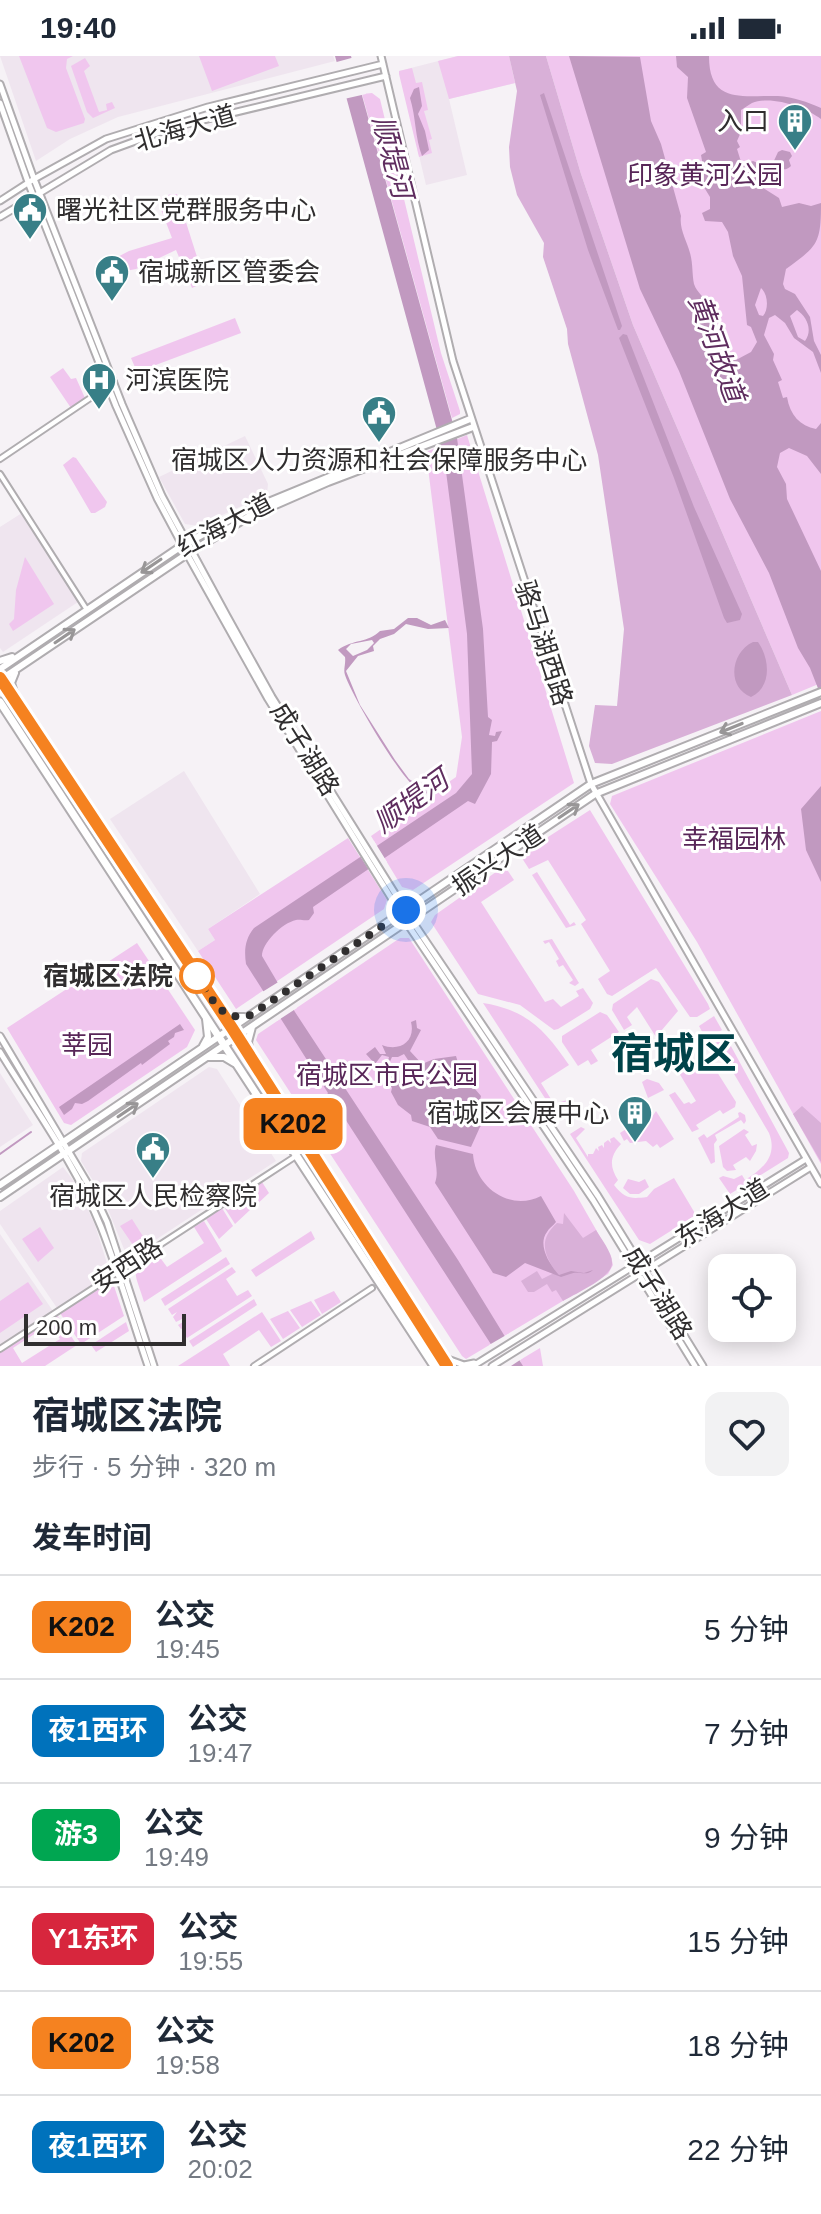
<!DOCTYPE html>
<html lang="zh">
<meta charset="utf-8">
<style>
body{margin:0;font-family:Arial,"Noto Sans SC",sans-serif;background:#f2f2f3;color:#1f2937;height:100vh;display:flex;flex-direction:column;font-size:30px;white-space:nowrap}
*{box-sizing:border-box;margin:0}
p{font-size:26px;color:#747a83}
.icon{flex:none;width:44px;height:44px;fill:none;stroke:currentColor;stroke-width:2;stroke-linecap:round;stroke-linejoin:round}
.map{position:relative;height:1310px;overflow:hidden}
.sheet{display:flex;flex-direction:column;background:#fff;flex:1}
.sheet>*{flex:none}
.badge{padding:0 16px;border-radius:12px;font-size:28px;line-height:52px}
.fabs{position:absolute;left:708px;top:1198px;display:grid;gap:16px}
.fabs a{display:grid;place-items:center;width:88px;height:88px;border-radius:16px;background:#fff;box-shadow:0 4px 20px #0003;font-size:40px}
.scale{position:absolute;left:24px;bottom:20px;width:162px;box-sizing:border-box;padding-left:8px;border:4px solid #302e2f;border-top:0;font-size:22px;line-height:28px;white-space:nowrap;color:#302e2f;-webkit-text-stroke:6px #fff;paint-order:stroke}
.you{position:absolute;width:40px;height:40px;margin:-20px;border:6px solid #fff;border-radius:50%;background:#1a73e8;box-shadow:0 0 0 12px #1a73e833}
.map>.badge{position:absolute;translate:-50% -50%;box-shadow:0 0 0 4px #fff}
h2{padding:0 32px;font-size:30px;line-height:72px}
.round{display:grid;place-items:center;flex:none;width:84px;height:84px;border-radius:16px;background:#f2f2f3}
.overview{display:flex;align-items:center;justify-content:space-between;height:136px;padding:0 32px}
h1{font-size:38px;font-weight:700;line-height:60px}
ul{padding:0;list-style:none}
li{display:flex;align-items:center;gap:24px;height:104px;padding:0 32px;border-top:2px solid #e0e1e3}
li div{flex:1}
li b{display:block;font-size:30px}
li em{font-style:normal}
li .badge{min-width:88px;font-weight:700;text-align:center}
.status{display:flex;justify-content:space-between;align-items:center;height:56px;padding:0 40px;background:#fff;direction:ltr}
.status svg{height:22px;fill:currentColor}
.map>svg:first-child{display:block}
.built{fill:#efe5ef}
.green{fill:#f0c6ee}
.forest{fill:#d9b0d8}
.water{fill:#c199c0;fill-rule:evenodd}
.pier{fill:#f6f2f6}
.lines{fill:none;stroke-linecap:round;stroke-linejoin:round}
.stream{stroke:#c199c0;stroke-width:2}
.minor-casing{stroke:#b0adb0;stroke-width:8}
.tertiary-casing{stroke:#b0adb0;stroke-width:9}
.secondary-casing{stroke:#b0adb0;stroke-width:10}
.primary-casing{stroke:#b0adb0;stroke-width:11}
.minor{stroke:#fff;stroke-width:4}
.tertiary{stroke:#fff;stroke-width:5}
.secondary{stroke:#fff;stroke-width:6}
.primary{stroke:#fff;stroke-width:7}
.oneway{stroke:#989697}
.line-casing{stroke:#fff;stroke-width:18}
.line{stroke:#f58220;stroke-width:12}
.walk{stroke:#302e2f;stroke-width:8;stroke-dasharray:0 14.4}
.stop-dot{fill:#fff;stroke:#f58220;stroke-width:4}
.labels{text-anchor:middle;stroke-width:6;stroke-linejoin:round;paint-order:stroke}
.poi-label{font-size:26px;fill:#302e2f;stroke:#fff;text-anchor:start}
.street-label{font-size:26px;fill:#302e2f;stroke:#fff}
.park-label{font-size:26px;fill:#582658;stroke:#fff}
.stop-label{font-size:26px;font-weight:bold;fill:#302e2f;stroke:#fff;text-anchor:end}
.water-label{font-size:28px;font-style:italic;fill:#5f2d5f;stroke:#fff}
.town-label{font-size:42px;font-weight:bold;fill:#004349;stroke:#fff}
</style>
<div class="status"><b>19:40</b><svg viewBox="0 0 49 12"><path d="M0 12V9h3v3zM5 12V6h3v6zM10 12V3h3v9zM15 12V0h3v12zM26 1h20v11H26zM47 4h2v5h-2z"/></svg></div>
<div class="map">
<svg width="821" height="1310" viewBox="0 0 821 1310">
<rect width="100%" height="100%" fill="#f6f2f6"/>
<path class="built" d="M0,0H333L335,5L118,61L70,83L36,105Z
M458,0H509L515,27L449,43L467,119L426,129L399,15Z
M245,380L268,428L267,438L199,470L185,468L159,421Z
M22,457L78,546L3,596L0,592V471Z
M184,715L260,838L208,873L215,884L198,895L110,763Z
M209,1011L217,1013L276,1105L134,1198H126L103,1141L81,1105L82,1097Z
M0,1017L33,1069L0,1091Z
M63,1111L76,1128L95,1169L110,1217L57,1252L0,1168V1155Z
M0,1178L53,1255L0,1289Z"/>
<path class="green" d="M19,0H73L67,3L66,12L85,63L84,67L56,76L47,72Z
M199,0H275L279,10L212,35Z
M458,0H509L515,27L449,43L438,5Z
M546,0H821V627L792,639L633,269L581,118Z
M85,2L90,10L84,15L99,56L107,54L106,48L112,46L115,52L93,62L87,56L71,10Z
M412,12L416,27L422,26L428,54L424,55L432,83L429,84L432,97L419,101L399,18V15Z
M372,37L380,43L441,297L460,355V358L452,362L362,38Z
M171,138H177L205,226L192,232L176,194L136,213L110,218L106,207L129,195L172,182L157,143Z
M235,262L241,277L137,316L131,302Z
M63,312L71,323L76,322L85,342L71,352L50,321Z
M467,379L574,727L413,834L402,831L371,780L456,721L462,681L426,396Z
M73,401L76,402L107,446L105,451L95,457H91L63,409Z
M25,501L54,548L13,575L9,568L14,563L16,534Z
M821,655V1108L697,886L610,748L612,740Z
M590,754L708,948L710,953L697,961H690L656,912L612,940L607,938L598,923L610,915L581,868L586,864L548,804L529,813L520,799Z
M348,782L387,844L384,853L236,953L198,895L215,884L208,873Z
M503,811L506,812L514,824L481,846L545,946L553,943L561,951L579,940L576,935L583,932L593,947L590,953L558,973L554,974L520,949L478,938L431,866L435,859Z
M537,816L570,869L574,866L576,869L566,872L532,819Z
M400,882H409L574,1135L611,1200L613,1209L608,1218L466,1303L462,1300L256,984L258,978Z
M552,883L579,927L575,930L569,927L573,924L563,909L559,911L556,905L559,903L549,886L545,888L543,885Z
M137,887L195,974L187,991L71,1069L64,1067L7,972Z
M651,923L659,926L678,955L656,981L637,951L627,961L632,969L624,974L612,954L613,948Z
M483,947C527,954 545,974 569,1009L541,1027L554,1048L567,1044V1049L554,1056Z
M600,956L607,959L619,976L591,994L598,1005L591,1009L588,1004L578,1010L562,986V980Z
M714,960L722,974L706,983L699,970Z
M726,981L789,1097L788,1102L730,1138L719,1122L723,1120L734,1123L742,1119L745,1124C763,1113 778,1100 769,1077L724,1001L718,1004L711,993L712,989Z
M637,983L645,995L643,1004L632,1011L625,1005L622,1008L617,1004L615,997Z
M712,1008L736,1046L735,1051L723,1058L720,1054L696,1069L699,1073L692,1076L669,1039L675,1036L684,1048L689,1046L691,1048L696,1045L679,1017Z
M647,1023L659,1027L664,1034L648,1042L642,1026Z
M656,1055L674,1083L660,1092L657,1088L653,1091L646,1085L630,1087L627,1083L624,1085L620,1077L629,1071H641L643,1064L652,1061Z
M740,1056L745,1059L746,1065L744,1068L741,1064L715,1079L717,1084L714,1088L715,1106L711,1108L698,1082L704,1078L707,1082L739,1061L738,1057Z
M581,1071L585,1073L576,1082L588,1101V1098H593L596,1092L599,1095L598,1091L602,1089L604,1092V1087L608,1084L611,1087L610,1083L614,1081L621,1088C610,1100 609,1110 618,1124L614,1129C625,1143 631,1143 647,1141L654,1133L674,1122L696,1159L650,1188L639,1184L570,1078Z
M744,1073L749,1076L745,1079L752,1090L757,1088L756,1095L750,1105L746,1101L733,1109L736,1114L727,1115L723,1111L719,1090Z
M628,1123L639,1126L645,1123L649,1131L639,1138H630L623,1132Z
M262,1126L269,1137L253,1152L244,1138Z
M242,1140L250,1154L235,1168L224,1151Z
M222,1152L233,1170L219,1183L206,1163Z
M132,1163L146,1185L135,1192L120,1170Z
M204,1165L222,1195L144,1246C135,1215 127,1215 156,1196L167,1211L204,1187L194,1171Z
M40,1171L54,1192L38,1206L22,1183Z
M311,1175L315,1183L256,1221L251,1214Z
M226,1201L230,1208L165,1250L161,1243Z
M232,1211L236,1216L226,1223L237,1240L248,1234L252,1240L187,1282L183,1276L186,1271L181,1273L178,1269L183,1266L182,1263L176,1266L173,1261L177,1256L172,1259L168,1253Z
M28,1226L43,1248L0,1277V1245Z
M110,1228L114,1230L124,1260L81,1288L60,1257L103,1229Z
M334,1235L341,1246L322,1258L314,1244Z
M254,1243L257,1249L193,1291L189,1285Z
M311,1245L321,1259L302,1271L290,1254Z
M288,1255L300,1272L283,1283L270,1263Z
M262,1256L281,1285L271,1291L259,1274L223,1298L230,1310H178Z
M57,1259L77,1289L45,1310H0V1296L43,1268L45,1271L13,1292L22,1307L60,1283L48,1265Z
M126,1266L129,1275L96,1296L91,1289Z
M540,1292L543,1310H522L520,1304Z"/>
<path class="forest" d="M509,0H546L581,118L633,269L792,639L612,708L595,707L589,690L595,649L617,650L624,573L598,399L568,288L567,273L543,201L544,187L517,139L510,111L509,91L517,35Z
M802,1050L821,1067V1106L793,1058Z
M564,1157L583,1182L596,1174C601,1183 613,1197 612,1208C611,1222 575,1238 563,1245L556,1234L552,1236L547,1228L534,1236H528L521,1225L537,1215L542,1223L556,1216C543,1197 539,1183 557,1167L563,1168Z"/>
<path class="water" d="M335,0H351L457,382L483,573L488,661L492,664L489,679L495,680L496,676L502,675L497,685L492,686L491,718L475,748L468,745L313,851L314,857L309,864C304,865 300,863 296,864C282,867 262,887 262,900L295,956L458,1204L523,1310H505L338,1052L335,1054L326,1040L328,1037L246,908C244,894 245,883 254,872L456,737L472,718L467,578L444,400Z
M569,0L640,1L651,65L661,88L681,160C679,173 687,185 690,197C693,207 692,218 694,228C697,237 705,241 708,249C716,268 716,293 736,304L751,296L757,286L751,271L747,269L742,220L733,200L728,176L722,166L705,165L702,157L710,153V141L699,123L703,110L701,99L706,96L687,42L688,21L677,11L676,0H709C709,49 743,39 778,40C794,41 807,46 821,52V63C806,51 771,39 752,47C748,49 745,52 741,54V76L737,85L740,91L737,93L742,109L753,105L762,109L765,116L757,128L779,142L782,151L799,147L811,150L821,147C821,187 818,190 786,213L783,228L785,233L795,238L810,261L814,285L821,299V317L813,296L794,282L785,267L775,259L769,262L764,279L774,298L773,304L782,324L778,326L783,342L787,341C790,359 800,370 816,373L821,367V418L807,400L789,392L780,397L777,411L786,428L787,443L821,515V640L810,612L798,592L769,517L730,443L679,315L640,233ZM761,232C768,238 769,253 763,260L759,259L755,249ZM797,254C807,261 813,274 805,285L798,281L790,260Z
M419,31L422,50L418,58L425,75L429,94L422,100C415,82 416,61 410,42L414,33Z
M544,37L622,270L620,274H618L588,194L540,39Z
M782,94L790,96L792,100L789,104L791,110C784,117 779,111 772,109L778,96Z
M623,278L627,279L694,451L742,558L740,564L727,567L724,562L674,422L619,282Z
M408,562H417L431,569L445,564L449,572L428,573L406,568L394,578L380,583L373,590L374,595L358,600L346,615L360,649L395,704L409,723L426,734L427,737L424,739C405,731 353,642 345,619C343,614 346,608 345,601L338,594C353,583 368,587 380,575L394,573ZM372,584L374,587L367,594L353,600L346,593L351,588Z
M753,586H758C770,603 772,631 751,641C726,631 731,596 753,586Z
M821,730V826L806,794L801,753Z
M416,964L417,972L421,974L410,995L422,1008L434,1003L456,1000L459,1010L470,1023L469,1026L481,1040L480,1044L492,1058L480,1071L471,1091L438,1083L430,1071L412,1065L411,1059L398,1049L391,1036L392,1032L384,1018L389,1001L382,999L375,1008L366,998L375,991L380,998H386L382,989C399,996 416,986 411,966ZM404,998L408,1004L409,1015L395,1028L390,1022L387,1012L392,1001H398Z
M180,968L184,974L175,977L174,981L168,985L170,988L142,1009L141,1007L88,1045L82,1048L75,1047L72,1053L64,1059L59,1051Z
M436,1089L473,1098C475,1131 510,1156 541,1140L556,1166C553,1170 549,1172 547,1176C537,1189 550,1209 559,1219L571,1215L584,1217L593,1214C585,1221 579,1214 570,1218C567,1219 564,1220 561,1221L525,1207L506,1221L493,1217L435,1127C440,1113 432,1102 436,1089Z"/>
<path class="pier" d="M355,1L366,38L344,43L333,7Z
M374,785L387,806L371,817L358,797Z
M280,925L297,952L277,965L259,938Z
M508,1278L523,1302L511,1310H502L489,1289Z"/>
<g class="lines">
<path class="stream" d="M0,1098L31,1076"/>
<g class="minor-casing">
<path id="minor" d="M0,403L114,326
M0,418L87,554
M0,1293L296,1100
M254,1310L372,1232"/>
</g>
<g class="tertiary-casing">
<path id="tertiary" d="M381,0L453,305L591,728L821,1128
M0,28L34,123L122,348L162,440L227,560L272,641L411,863L598,1140L703,1310
M0,47L28,126L116,350L157,442L187,498L268,643L406,866L593,1144L695,1310
M0,145L34,123L106,83L208,51L383,8
M0,161L111,94L174,71L386,20
M0,980L94,1138L107,1166L154,1310
M0,996C35,1053 76,1109 101,1171C119,1216 132,1264 148,1310
M442,1301L464,1309L474,1307
M473,1310L806,1103
M492,1310L811,1111"/>
</g>
<g class="secondary-casing">
<path id="secondary" d="M0,605L12,601
M0,613L183,489L244,456L470,363
M15,617L11,627L16,643
M0,624L187,498L248,461L328,426L473,371
M221,955L231,961H244
M203,990L208,981L206,963
M250,998L248,986L252,971
M209,1001H224L234,1007
M0,1129L591,728L821,636
M0,1141L595,738L821,647"/>
</g>
<g class="primary-casing">
<path id="primary" d="M0,622L232,972L447,1310
M0,646L434,1310"/>
</g>
<use href="#minor" class="minor"/>
<use href="#tertiary" class="tertiary"/>
<use href="#secondary" class="secondary"/>
<use href="#primary" class="primary"/>
</g>
<defs><path id="oneway-shaft" d="M-6 0H5M1.5-3L5.5 0L1.5 3" fill="none" stroke-width="1.6" stroke-linecap="round" stroke-linejoin="round" transform="scale(2)"/></defs>
<g class="oneway">
<use href="#oneway-shaft" transform="translate(151 510) rotate(146)"/>
<use href="#oneway-shaft" transform="translate(65 580) rotate(-34)"/>
<use href="#oneway-shaft" transform="translate(731 672) rotate(158)"/>
<use href="#oneway-shaft" transform="translate(569 755) rotate(-34)"/>
<use href="#oneway-shaft" transform="translate(128 1054) rotate(-34)"/>
</g>
<g class="lines">
<g class="line-casing">
<path id="line" d="M0,622L232,972L447,1310"/>
</g>
<use href="#line" class="line"/>
<path class="walk" d="M197,920C213,942 219,967 251,959L406,854"/>
</g>
<defs>
<g id="building-pin" transform="scale(1.8)"><path d="M0 17L-7.5 6A9.5 9.5 0 1 1 7.5 6Z" fill="#387f87" stroke="#fff"/><path d="M-4-6H4V6H1V3H-1V6H-4ZM-2.5-4.3h1.7v1.8h-1.7ZM.8-4.3h1.7v1.8H.8ZM-2.5-1h1.7V.8h-1.7ZM.8-1h1.7V.8H.8Z" fill="#fff"/></g>
<g id="civic-pin" transform="scale(1.8)"><path d="M0 17L-7.5 6A9.5 9.5 0 1 1 7.5 6Z" fill="#387f87" stroke="#fff"/><path d="M-.6-6.5H3V-4.5H.6V-3L4-1V1h2V6H-6V1h2V-1L-.6-3ZM-1.2 2.5V6h2.4V2.5Z" fill="#fff"/></g>
<g id="hospital-pin" transform="scale(1.8)"><path d="M0 17L-7.5 6A9.5 9.5 0 1 1 7.5 6Z" fill="#387f87" stroke="#fff"/><path d="M-5-5h3v3.5h4V-5h3V5h-3V1.5h-4V5h-3Z" fill="#fff"/></g>
</defs>
<g fill-rule="evenodd">
<use href="#building-pin" x="795" y="65"/>
<use href="#civic-pin" x="30" y="154"/>
<use href="#civic-pin" x="112" y="216"/>
<use href="#hospital-pin" x="99" y="324"/>
<use href="#civic-pin" x="379" y="357"/>
<use href="#building-pin" x="635" y="1057"/>
<use href="#civic-pin" x="153" y="1093"/>
</g>
<circle class="stop-dot" cx="197" cy="920" r="16"/>
<g class="labels">
<g class="poi-label">
<text x="769" y="74" text-anchor="end">入口</text>
<text x="56" y="163">曙光社区党群服务中心</text>
<text x="138" y="225">宿城新区管委会</text>
<text x="125" y="333">河滨医院</text>
<text x="379" y="413" text-anchor="middle">宿城区人力资源和社会保障服务中心</text>
<text x="609" y="1066" text-anchor="end">宿城区会展中心</text>
<text x="153" y="1149" text-anchor="middle">宿城区人民检察院</text>
</g>
<g class="street-label">
<text transform="translate(185 72) rotate(-16)" y="9">北海大道</text>
<text transform="translate(225 469) rotate(-28)" y="9">红海大道</text>
<text transform="translate(544 587) rotate(72)" y="9">骆马湖西路</text>
<text transform="translate(305 693) rotate(58)" y="9">成子湖路</text>
<text transform="translate(498 804) rotate(-34)" y="9">振兴大道</text>
<text transform="translate(722 1157) rotate(-32)" y="9">东海大道</text>
<text transform="translate(127 1209) rotate(-33)" y="9">安西路</text>
<text transform="translate(658 1237) rotate(58)" y="9">成子湖路</text>
</g>
<g class="park-label">
<text x="705" y="128">印象黄河公园</text>
<text x="734" y="792">幸福园林</text>
<text x="87" y="998">莘园</text>
<text x="387" y="1028">宿城区市民公园</text>
</g>
<g class="stop-label">
<text x="173" y="929">宿城区法院</text>
</g>
<g class="water-label">
<text transform="translate(393 101) rotate(75)" y="10">顺堤河</text>
<text transform="translate(717 292) rotate(70)" y="10">黄河故道</text>
<text transform="translate(411 745) rotate(-36)" y="10">顺堤河</text>
</g>
<g class="town-label">
<text x="674" y="1012">宿城区</text>
</g>
</g>
</svg>
<div class="fabs">
<a><svg class="icon" aria-label="locate" viewBox="0 0 24 24"><circle cx="12" cy="12" r="6"/><path d="M12 2v4M12 18v4M2 12h4M18 12h4"/></svg></a>
</div>
<div class="scale">200 m</div>
<div class="you" style="left:406px;top:854px"></div>
<b class="badge" style="left:293px;top:1068px;background:#f58220;color:#111">K202</b>
</div>
<section class="sheet">
<div class="overview"><div><h1>宿城区法院</h1><p>步行 · 5 分钟 · 320 m</p></div><a class="round"><svg class="icon" aria-label="heart" viewBox="0 0 24 24"><path d="M12 20l-8-8c-3-5 5-10 8-4 3-6 11-1 8 4z"/></svg></a></div>
<h2>发车时间</h2>
<ul>
<li><span class="badge" style="background:#f58220;color:#111">K202</span><div><b>公交</b><p>19:45</p></div><em>5 分钟</em></li>
<li><span class="badge" style="background:#0072bc;color:#fff">夜1西环</span><div><b>公交</b><p>19:47</p></div><em>7 分钟</em></li>
<li><span class="badge" style="background:#00a651;color:#fff">游3</span><div><b>公交</b><p>19:49</p></div><em>9 分钟</em></li>
<li><span class="badge" style="background:#d7263d;color:#fff">Y1东环</span><div><b>公交</b><p>19:55</p></div><em>15 分钟</em></li>
<li><span class="badge" style="background:#f58220;color:#111">K202</span><div><b>公交</b><p>19:58</p></div><em>18 分钟</em></li>
<li><span class="badge" style="background:#0072bc;color:#fff">夜1西环</span><div><b>公交</b><p>20:02</p></div><em>22 分钟</em></li>
</ul>
</section>
